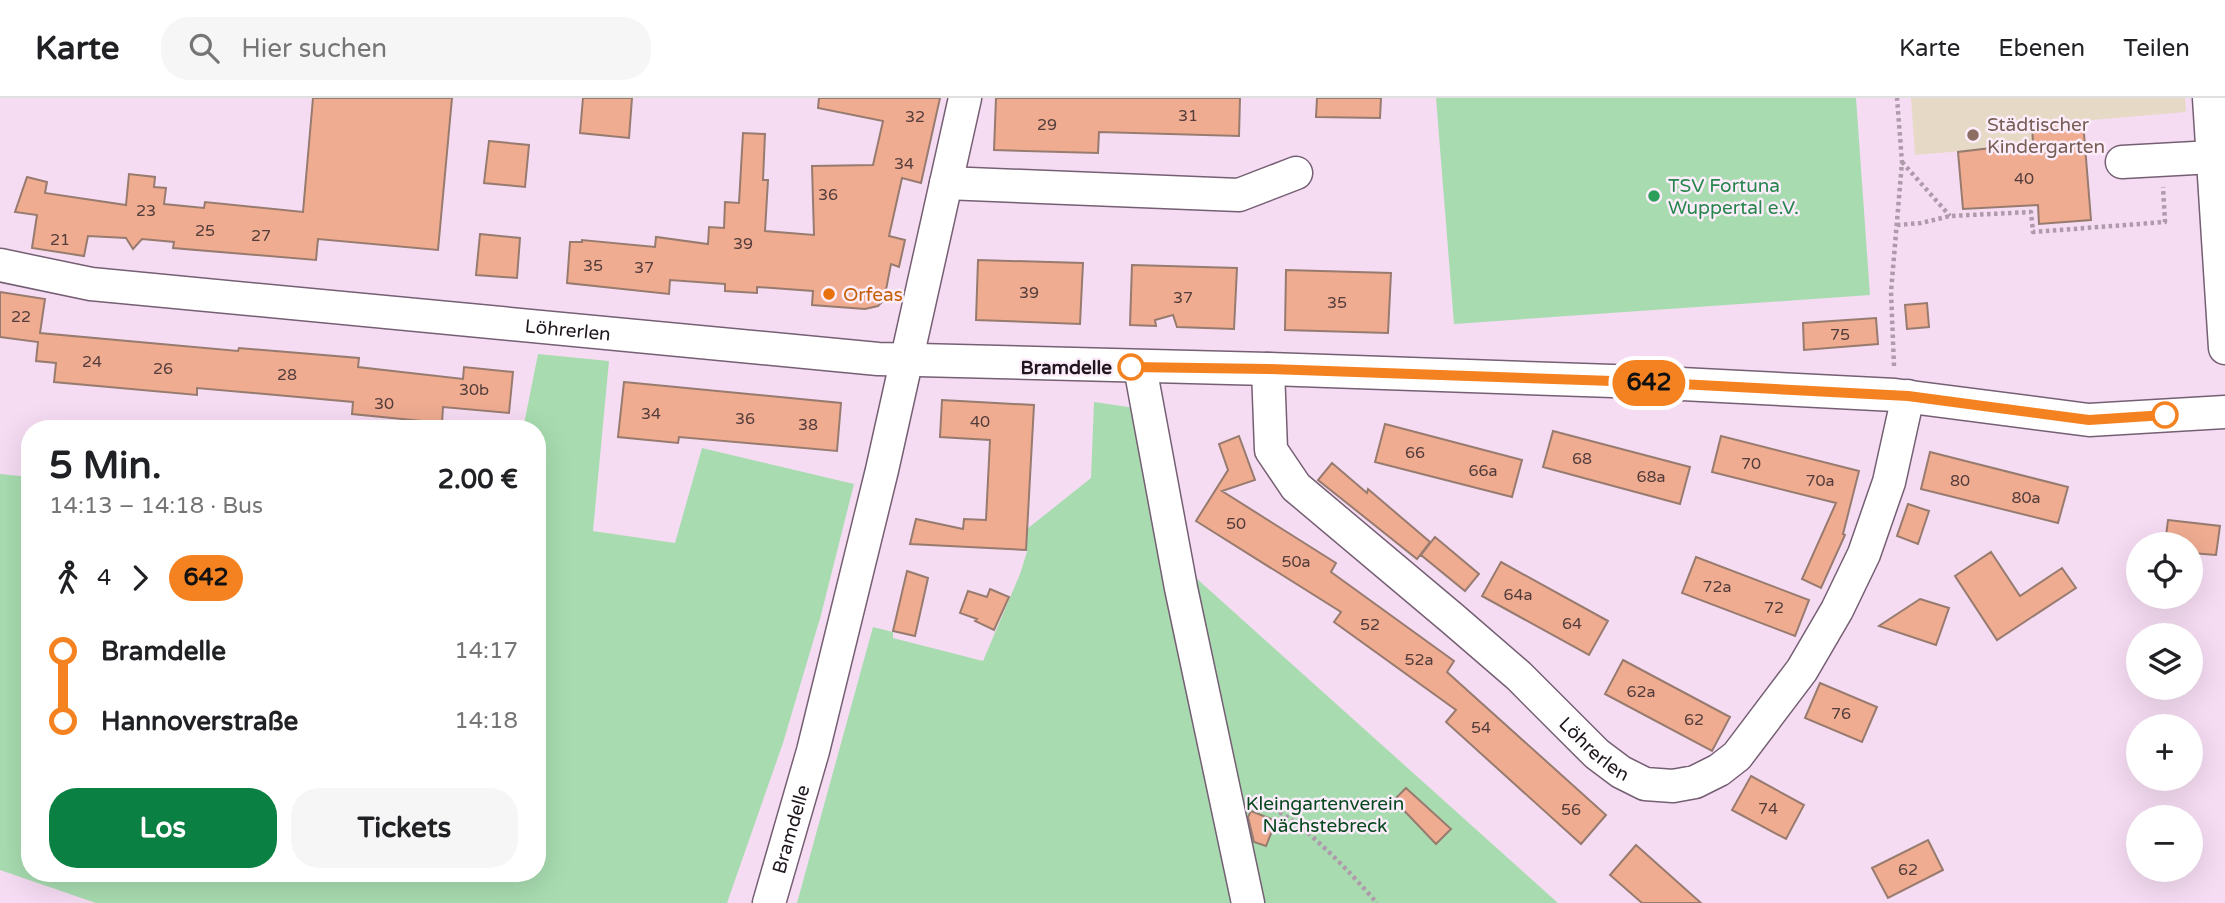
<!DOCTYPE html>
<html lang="de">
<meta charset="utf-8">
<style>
body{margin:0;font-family:"Varela Round",sans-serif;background:#f6f6f6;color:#202124;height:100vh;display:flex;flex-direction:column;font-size:26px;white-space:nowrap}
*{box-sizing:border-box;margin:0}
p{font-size:23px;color:#757577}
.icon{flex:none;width:38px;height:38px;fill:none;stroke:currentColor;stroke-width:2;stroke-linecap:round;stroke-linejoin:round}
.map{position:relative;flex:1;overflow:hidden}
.sheet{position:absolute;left:21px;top:322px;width:525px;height:462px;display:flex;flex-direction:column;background:#fff;border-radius:28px;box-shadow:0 7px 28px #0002}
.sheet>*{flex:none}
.badge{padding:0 14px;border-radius:23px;font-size:24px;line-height:46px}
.buttons{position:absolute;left:2126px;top:434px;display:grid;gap:14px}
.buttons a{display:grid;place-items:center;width:77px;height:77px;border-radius:50%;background:#fff;box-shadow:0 7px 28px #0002;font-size:35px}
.map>.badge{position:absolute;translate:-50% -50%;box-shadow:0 0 0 4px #fff}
.legs{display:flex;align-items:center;gap:10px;height:77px;padding:0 28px;font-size:23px}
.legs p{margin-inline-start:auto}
.head{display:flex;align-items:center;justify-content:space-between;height:119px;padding:0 28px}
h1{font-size:38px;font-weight:800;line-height:52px}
.cta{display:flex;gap:14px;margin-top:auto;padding:14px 28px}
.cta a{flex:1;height:80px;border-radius:28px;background:#0b8043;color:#fff;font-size:28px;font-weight:800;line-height:80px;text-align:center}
.cta a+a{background:#f6f6f6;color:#202124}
ul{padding:0 28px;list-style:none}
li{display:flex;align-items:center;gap:24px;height:70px;font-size:26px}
li i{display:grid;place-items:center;width:10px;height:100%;margin:0 9px;background:currentColor}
li i::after{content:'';width:18px;height:18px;margin:-9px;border:5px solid;border-radius:50%;background:#fff}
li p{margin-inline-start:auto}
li:first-child i{background:linear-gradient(#0000 50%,currentColor 0)}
li:last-child i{background:linear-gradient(currentColor 50%,#0000 0)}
header{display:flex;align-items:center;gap:42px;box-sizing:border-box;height:98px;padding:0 35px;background:#fff;border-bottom:2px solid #e0e0e0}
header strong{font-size:33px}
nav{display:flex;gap:38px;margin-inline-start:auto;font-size:24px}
.search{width:490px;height:63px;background:#f6f6f6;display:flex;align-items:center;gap:18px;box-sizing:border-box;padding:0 24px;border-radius:28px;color:#757577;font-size:26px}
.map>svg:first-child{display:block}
.education{fill:#e6dac6}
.green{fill:#a8dcb0}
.building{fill:#efac91;stroke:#987b6f;stroke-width:2}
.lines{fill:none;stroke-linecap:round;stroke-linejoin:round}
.minor-casing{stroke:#755f73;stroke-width:35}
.path{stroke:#af9aac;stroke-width:4.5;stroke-dasharray:3.5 3.5;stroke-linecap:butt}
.minor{stroke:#fff;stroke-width:32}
.line-1-casing{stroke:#fff;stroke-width:16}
.line-1{stroke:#f58220;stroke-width:10}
.education-dot{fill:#8d6e63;stroke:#fdedfb;stroke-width:2.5}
.leisure-dot{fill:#2e9e5b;stroke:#fdedfb;stroke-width:2.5}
.food-dot{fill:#e8710a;stroke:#fdedfb;stroke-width:2.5}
.stop-1-dot{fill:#fff;stroke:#f58220;stroke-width:3.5}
.labels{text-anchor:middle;stroke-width:5;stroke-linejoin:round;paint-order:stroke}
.number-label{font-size:16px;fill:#533c3b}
.education-label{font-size:19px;fill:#785e54;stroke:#fdedfb;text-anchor:start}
.leisure-label{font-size:19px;fill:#27864d;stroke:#fdedfb;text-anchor:start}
.food-label{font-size:19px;fill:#c56008;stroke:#fdedfb;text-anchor:start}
.street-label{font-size:19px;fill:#1f161e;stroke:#fdedfb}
.stop-label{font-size:19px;font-weight:bold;fill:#1f161e;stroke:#fdedfb;text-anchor:end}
.park-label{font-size:19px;fill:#07491e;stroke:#fdedfb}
</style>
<header>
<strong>Karte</strong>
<div class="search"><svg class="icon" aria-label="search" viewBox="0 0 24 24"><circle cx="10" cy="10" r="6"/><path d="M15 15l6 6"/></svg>Hier suchen</div>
<nav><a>Karte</a><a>Ebenen</a><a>Teilen</a></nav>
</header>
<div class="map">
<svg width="2225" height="805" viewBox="0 0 2225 805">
<rect width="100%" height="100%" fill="#f6dcf3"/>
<path class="education" d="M1911,0H2185L2186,14L2033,27L2034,47L1915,57Z"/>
<path class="green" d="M1436,0H1856L1870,197L1454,226Z
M538,256L609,263L593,433L675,445L702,350L854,386L821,517L783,645L727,805H96L0,772V376L30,379V775H537V331H523Z
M1094,304L1135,310L1237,805H797L873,529L893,534V540L983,563L1020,476L1027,454V431L1091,380Z
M1186,471L1558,805H1251Z"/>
<path class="building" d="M313,0H452L438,152L318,141L316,162L173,150L174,144L142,141L133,151L126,140L88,138L84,158L32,150L37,117L15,114L27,79L47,84L45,95L126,107L129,76L155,79L154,89L166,90L164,106L204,110L205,104L303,114Z
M583,0H632L629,40L580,35Z
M819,0H940L921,85L902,80L889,138L905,142L899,169L891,166L884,202L878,208L865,211L812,207L813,193L757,189V195L725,193V186L670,182L669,196L567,185L570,144H582V142L655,149L656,139L708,146L709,129L724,130L725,104L739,105L743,35L765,36L763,82H768L765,133L814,137L812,68L873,67L883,23L818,10Z
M996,0H1240L1239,38L1099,34L1098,55L994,52Z
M1317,0H1381L1380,20L1316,19Z
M2083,23L2091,122L2039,126L2038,107L1963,111L1958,54L2033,45L2032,27Z
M489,43L529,47L525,89L484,85Z
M480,136L520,140L517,180L476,177Z
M978,162L1083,165L1080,226L976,222Z
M1132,167L1237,170L1234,231L1177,229L1173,217L1155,222L1156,228L1130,227Z
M1286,172L1391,175L1388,235L1285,232Z
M0,194L45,201L40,235L238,253L239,250L359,260L358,269L463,281L464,269L513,274L509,315L443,309L442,325L352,316L353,304L197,290V297L54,284L56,265L36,263L38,244L0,239Z
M1927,205L1929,229L1907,231L1905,207Z
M1876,220L1878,246L1804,252L1803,225Z
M624,284L841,305L837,353L679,339L678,345L618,339Z
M942,302L1034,307L1026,452L910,446L916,421L963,431L964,421L986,422L990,342L940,339Z
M1385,326L1522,362L1512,399L1375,364Z
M1553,333L1690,369L1680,406L1543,369Z
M1239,338L1255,382L1222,393L1336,465L1331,474L1454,563L1447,574L1606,717L1581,746L1446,624L1456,612L1334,524L1341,514L1196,423L1228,372L1219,346Z
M1721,338L1859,373L1843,436L1845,437L1821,490L1802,481L1836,405L1712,374Z
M1930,354L2068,389L2058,425L1921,391Z
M1332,365L1367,395L1368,391L1430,444L1417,461L1318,382Z
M1908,406L1929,413L1918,446L1897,438Z
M2168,422L2220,428L2216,457L2191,455V446H2165Z
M1435,439L1479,476L1465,493L1421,457Z
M1991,454L2020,498L2062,470L2076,490L1997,542L1955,478Z
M1696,459L1809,502L1795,538L1682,495Z
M1501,464L1608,523L1589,557L1482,498Z
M907,473L928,480L915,538L893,533Z
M990,491L1009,499L994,532L975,523L977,521L960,515L968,493L987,499Z
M1920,501L1949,510L1936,547L1879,528Z
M1623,562L1730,619L1712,653L1605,596Z
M1820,585L1877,609L1862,644L1805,620Z
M1751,678L1804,707L1786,741L1732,712Z
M1406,690L1451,731L1436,746L1394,702Z
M1251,713L1276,723L1266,748L1254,744L1248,719Z
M1928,742L1943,772L1888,800L1872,770Z
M1636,747L1701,805H1642L1610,777Z"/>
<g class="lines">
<g class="minor-casing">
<g id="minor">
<path d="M2209,0L2225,250"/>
<path d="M2122,64L2213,59"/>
<path d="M946,85L1239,97L1296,75"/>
<path id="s1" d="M0,167L91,186L878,261L1268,271L1642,284L1895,297L2089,322L2225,314"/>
<path d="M1140,269L1181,490L1248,805"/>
<path id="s2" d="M1268,271L1271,352L1296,389L1453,521L1519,578L1597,656L1621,674L1645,686L1673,688L1695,684L1719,672L1737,658L1802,572L1837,512L1864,456L1889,384L1908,298"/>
<path id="s3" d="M769,805L813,653L882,372L965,0"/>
</g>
</g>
<path class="path" d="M1902,64L1950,118
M1897,127L1921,125L1950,118L2031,114L2033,134L2165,124L2163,89
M1894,268L1891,194L1902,64L1897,0
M1254,703C1292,711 1351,775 1377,805"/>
<use href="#minor" class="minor"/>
</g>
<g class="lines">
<g class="line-1-casing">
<path id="line-1" d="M1131,269L1268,271L1642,284L1908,298L2089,322L2165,317"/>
</g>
<use href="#line-1" class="line-1"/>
</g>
<circle class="education-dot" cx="1973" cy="37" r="7"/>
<circle class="leisure-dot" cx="1654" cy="98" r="7"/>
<circle class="food-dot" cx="829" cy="196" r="7"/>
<g class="stop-1-dot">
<circle cx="1131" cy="269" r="12"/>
<circle cx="2165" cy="317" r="12"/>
</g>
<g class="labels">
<g class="number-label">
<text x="1188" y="23">31</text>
<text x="915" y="24">32</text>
<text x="1047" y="32">29</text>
<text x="904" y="71">34</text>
<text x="2024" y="86">40</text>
<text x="828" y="102">36</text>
<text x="146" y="118">23</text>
<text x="205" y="138">25</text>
<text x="261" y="143">27</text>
<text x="60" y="147">21</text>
<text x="743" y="151">39</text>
<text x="593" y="173">35</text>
<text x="644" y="175">37</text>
<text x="1029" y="200">39</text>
<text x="1183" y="205">37</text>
<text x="1337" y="210">35</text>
<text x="21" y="224">22</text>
<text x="1840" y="242">75</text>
<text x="92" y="269">24</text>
<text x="163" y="276">26</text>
<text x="287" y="282">28</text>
<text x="474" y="297">30b</text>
<text x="384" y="311">30</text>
<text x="651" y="321">34</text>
<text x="745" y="326">36</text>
<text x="980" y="329">40</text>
<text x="808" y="332">38</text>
<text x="1415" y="360">66</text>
<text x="1582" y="366">68</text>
<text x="1751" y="371">70</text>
<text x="1483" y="378">66a</text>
<text x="1651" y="384">68a</text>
<text x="1820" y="388">70a</text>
<text x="1960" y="388">80</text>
<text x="2026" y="405">80a</text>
<text x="1236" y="431">50</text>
<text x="1296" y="469">50a</text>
<text x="1717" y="494">72a</text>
<text x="1518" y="502">64a</text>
<text x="1774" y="515">72</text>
<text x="1572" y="531">64</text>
<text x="1370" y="532">52</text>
<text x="1419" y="567">52a</text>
<text x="1641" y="599">62a</text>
<text x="1841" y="621">76</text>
<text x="1694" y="627">62</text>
<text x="1481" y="635">54</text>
<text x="1768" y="716">74</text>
<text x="1571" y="717">56</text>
<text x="1908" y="777">62</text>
</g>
<g class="education-label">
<text x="1987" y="33">Städtischer<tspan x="1987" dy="22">Kindergarten</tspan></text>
</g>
<g class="leisure-label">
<text x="1668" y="94">TSV Fortuna<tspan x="1668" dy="22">Wuppertal e.V.</tspan></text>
</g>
<g class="food-label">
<text x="843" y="203">Orfeas</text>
</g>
<g class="street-label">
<text dy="7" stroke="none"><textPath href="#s1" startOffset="572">Löhrerlen</textPath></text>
<text dy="7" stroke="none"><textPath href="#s2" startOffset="523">Löhrerlen</textPath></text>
<text dy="7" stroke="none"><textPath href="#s3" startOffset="77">Bramdelle</textPath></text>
</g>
<g class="stop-label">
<text x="1112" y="276">Bramdelle</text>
</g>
<g class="park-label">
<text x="1325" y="712">Kleingartenverein<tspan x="1325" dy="22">Nächstebreck</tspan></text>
</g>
</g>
</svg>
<div class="buttons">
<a><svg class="icon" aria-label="locate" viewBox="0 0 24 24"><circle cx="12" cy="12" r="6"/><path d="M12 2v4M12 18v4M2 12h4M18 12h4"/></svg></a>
<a><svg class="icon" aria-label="layers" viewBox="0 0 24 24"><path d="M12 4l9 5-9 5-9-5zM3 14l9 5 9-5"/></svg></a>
<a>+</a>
<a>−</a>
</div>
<b class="badge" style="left:1649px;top:285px;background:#f58220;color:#111">642</b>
<section class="sheet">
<div class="head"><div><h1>5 Min.</h1><p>14:13 – 14:18 · Bus</p></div><b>2.00 €</b></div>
<div class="legs"><svg class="icon" aria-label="walk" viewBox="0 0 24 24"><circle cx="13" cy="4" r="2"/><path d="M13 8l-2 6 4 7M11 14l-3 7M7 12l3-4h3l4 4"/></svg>4<svg class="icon" aria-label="forward" viewBox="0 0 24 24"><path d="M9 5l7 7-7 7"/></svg><b class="badge" style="background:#f58220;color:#111">642</b></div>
<ul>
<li><i style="color:#f58220"></i><b>Bramdelle</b><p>14:17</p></li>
<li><i style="color:#f58220"></i><b>Hannoverstraße</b><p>14:18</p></li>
</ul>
<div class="cta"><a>Los</a><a>Tickets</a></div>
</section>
</div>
